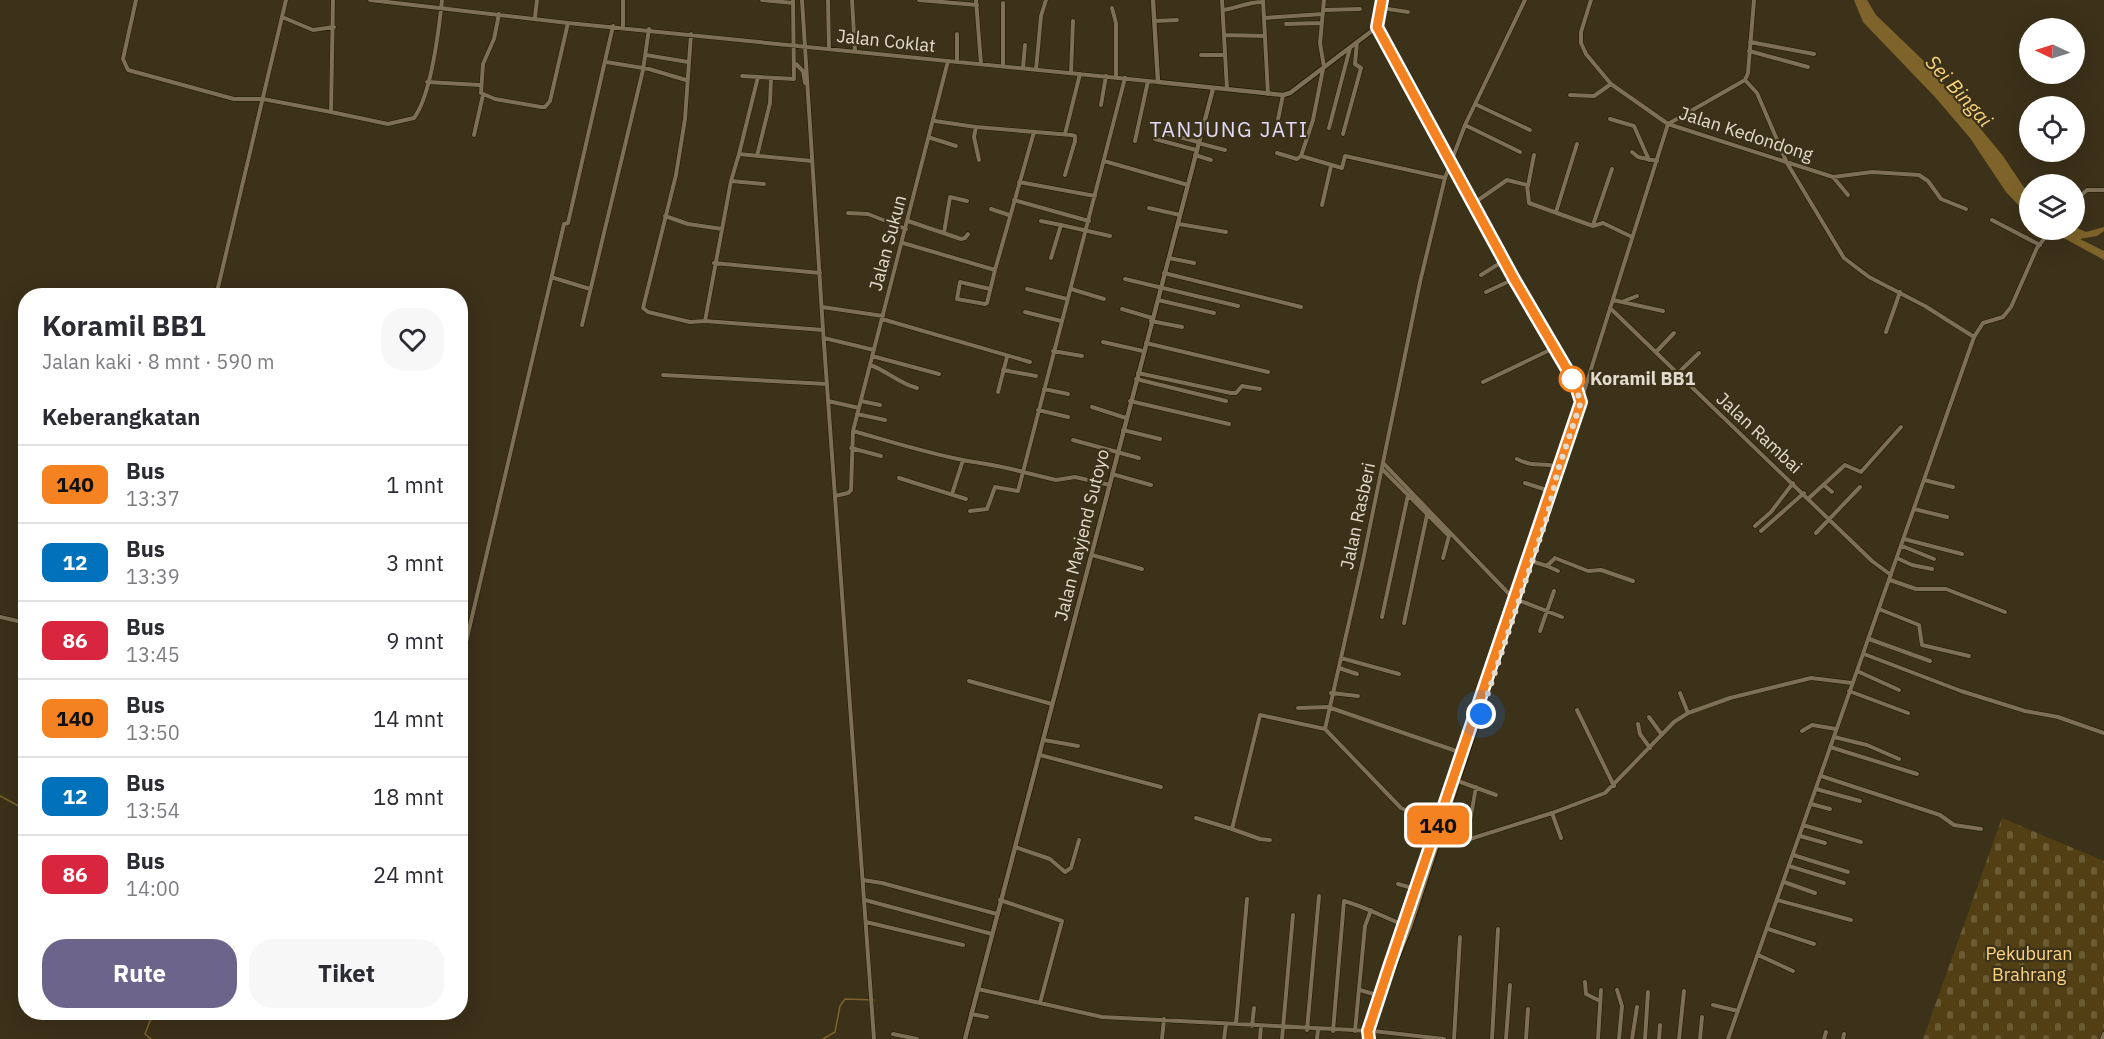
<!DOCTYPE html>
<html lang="id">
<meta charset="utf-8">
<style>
body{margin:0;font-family:"IBM Plex Sans",sans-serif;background:#f7f7f7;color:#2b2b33;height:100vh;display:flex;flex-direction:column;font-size:22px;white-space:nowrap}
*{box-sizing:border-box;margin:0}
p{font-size:20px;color:#7c7c81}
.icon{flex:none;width:33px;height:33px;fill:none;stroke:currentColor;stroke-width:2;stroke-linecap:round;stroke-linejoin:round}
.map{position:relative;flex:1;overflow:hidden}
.panel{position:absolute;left:18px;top:288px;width:450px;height:732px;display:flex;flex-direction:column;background:#fff;border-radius:24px;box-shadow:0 6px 24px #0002}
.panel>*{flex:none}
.badge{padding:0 12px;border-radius:9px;font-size:21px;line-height:39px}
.needle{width:39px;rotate:274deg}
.tools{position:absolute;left:2019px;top:18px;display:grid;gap:12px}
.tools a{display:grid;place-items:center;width:66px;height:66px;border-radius:50%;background:#fff;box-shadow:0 6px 24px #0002;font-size:30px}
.you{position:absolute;width:30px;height:30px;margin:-15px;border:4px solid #fff;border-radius:50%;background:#1a73e8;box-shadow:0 0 0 9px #1a73e833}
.map>.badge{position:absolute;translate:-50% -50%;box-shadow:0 0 0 3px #fff}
h2{padding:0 24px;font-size:22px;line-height:54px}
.round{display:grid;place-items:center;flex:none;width:63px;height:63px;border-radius:24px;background:#f7f7f7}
.summary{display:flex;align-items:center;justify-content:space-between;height:102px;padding:0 24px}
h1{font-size:28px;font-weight:700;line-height:45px}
.primary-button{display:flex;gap:12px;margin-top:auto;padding:12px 24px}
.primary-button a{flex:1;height:69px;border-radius:24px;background:#6c648a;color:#fff;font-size:24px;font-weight:700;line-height:69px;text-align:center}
.primary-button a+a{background:#f7f7f7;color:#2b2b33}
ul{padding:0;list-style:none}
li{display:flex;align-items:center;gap:18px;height:78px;padding:0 24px;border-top:2px solid #e1e1e2}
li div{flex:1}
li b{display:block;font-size:22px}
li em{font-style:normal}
li .badge{min-width:66px;font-weight:700;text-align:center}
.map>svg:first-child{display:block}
.cemetery{fill:url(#cemetery-stones)}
.water{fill:#7e642a}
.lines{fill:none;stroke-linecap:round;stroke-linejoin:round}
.stream{stroke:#7e642a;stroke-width:1.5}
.minor-casing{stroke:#231802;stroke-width:5}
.tertiary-casing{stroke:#231802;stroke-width:6}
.secondary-casing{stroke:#231802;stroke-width:7}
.minor{stroke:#7d7057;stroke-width:4}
.tertiary{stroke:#7d7057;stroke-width:4.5}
.secondary{stroke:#88754e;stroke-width:5}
.line-casing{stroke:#fff;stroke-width:14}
.line{stroke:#f58220;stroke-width:9}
.walk{stroke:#e3dcce;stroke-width:6;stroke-dasharray:0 10.8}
.stop-dot{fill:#fff;stroke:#f58220;stroke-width:3}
.labels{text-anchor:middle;stroke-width:4.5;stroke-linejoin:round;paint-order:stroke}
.street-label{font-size:18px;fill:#e3dcce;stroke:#3c3119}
.stop-label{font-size:18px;font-weight:bold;fill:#e3dcce;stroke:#3c3119;text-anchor:start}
.park-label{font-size:18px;fill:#fdd580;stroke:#3c3119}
.water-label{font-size:20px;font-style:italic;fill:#fbd47e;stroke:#3c3119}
.quarter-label{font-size:21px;letter-spacing:1.5px;fill:#e2dbf9;stroke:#3c3119}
</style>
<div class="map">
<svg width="2104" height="1039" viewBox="0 0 2104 1039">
<defs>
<pattern id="cemetery-stones" width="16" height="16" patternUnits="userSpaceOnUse" patternTransform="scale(1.5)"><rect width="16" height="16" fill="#524014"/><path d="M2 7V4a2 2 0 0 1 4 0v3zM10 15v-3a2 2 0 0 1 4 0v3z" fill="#6b5b35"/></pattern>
</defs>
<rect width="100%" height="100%" fill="#3c3119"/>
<path class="cemetery" d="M2002,818L2104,861V1027L2100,1039H1923Z"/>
<path class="water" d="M1854,0H1867L1876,15L1928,65L2003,156L2029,195V216L2006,192L1970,138L1935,97L1863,22Z
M2075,227L2086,232L2104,227V231L2097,236L2080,239L2104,251V260L2049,230H2074Z"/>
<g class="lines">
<path class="stream" d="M0,796L26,810
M151,1039L145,1034L150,1021L158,1012
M823,1039L835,1032L840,1006L845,999L874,1000"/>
<g class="minor-casing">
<path id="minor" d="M136,0L123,59L128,70L234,99H263L331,112L333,0
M370,0L568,23L1158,82
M762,0L793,3
M802,0L823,330L874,1039
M828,0L829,49
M852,0L855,51
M919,0L977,5
M976,0L981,64
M1222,0L1227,89
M1263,0L1268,94
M1324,0L1320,43L1324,67
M1525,0L1465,125L1445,178L1420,282L1363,560L1325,729L1401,808L1470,839L1552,813L1605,793L1674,722L1688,713L1730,698L1811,678L1852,683
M1591,0L1581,32V43L1586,54L1611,84L1668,124L1833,177L1872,172L1919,175L1928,181L1941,199L1966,209
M1112,8L1116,23V77
M1381,8L1408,12
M1223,10C1237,8 1247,2 1263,2
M1324,10L1360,9
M499,14L494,39L483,64L481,93L495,99L541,107H545L550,101L568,23
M282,17L313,30L334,27
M535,17L537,0
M1264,18L1323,14
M1155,21L1177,20
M1286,24L1321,23
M623,27V0
M691,34L685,119L676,175L643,308L648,312L690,322L705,321
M1224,35L1265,36
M1750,42L1814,54
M1749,51L1808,67
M646,55L688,62
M1201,55H1225
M606,62L649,69L686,80
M957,62V34
M796,64L803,71L805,83
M1003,66V3
M1023,68L1025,45
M1036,70L1041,16L1046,0
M1071,73L1073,21
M742,76L794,79L793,0
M1745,80L1757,93L1787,163L1844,258L1869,277L1925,306L1974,337
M427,82L480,85
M1570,95L1594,96L1611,84
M1475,104L1530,130
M1101,105L1106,76
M331,112L388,124L414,118C431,95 439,29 442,0
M1610,119L1634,126L1649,160
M935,121L976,127
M1465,125L1520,152
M1329,128L1350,48
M1065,134L1080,74
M1168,134L1198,142
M1275,134L1283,95
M1343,134L1361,68L1355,64L1357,42
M474,135L483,95
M931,138L956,146
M1155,139L1196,150
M1135,141L1148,81
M1198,143L1225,150
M1632,152L1638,157L1657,161
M1277,153L1297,159L1301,156L1313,120L1323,69
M739,154L758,77
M1195,155L1211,160
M757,156L770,103L771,78
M1301,156L1342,168L1345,156L1445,178
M979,160L974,137L976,127L1071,135L1075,136V141L1065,175
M812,161L739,154L731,181L705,321L823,330
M1104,161L1188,185
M1833,177L1848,195
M731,181L764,184
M1019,182L1095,196
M1528,186L1534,155
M1014,200L1089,221
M2074,202L2087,190H2104
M1474,203L1507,180L1527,185L1529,203L1593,226L1603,223L1632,237
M1322,205L1331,166
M1149,208L1180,215
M991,209L1009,215
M1556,212L1577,144
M848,213L868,214L906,229
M665,216L688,224L722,229
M1992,220L2040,245
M908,221L961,239L965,238L968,234
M1041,221L1061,225
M1179,224L1226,232
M1593,225L1612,169
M944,233L950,197L967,201
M903,243L995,270L987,303L985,304L957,299L960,282L990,289
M1051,258L1061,225L1110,236
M1169,258L1194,263
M714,263L820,273
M995,270L1034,132
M1164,273L1301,307
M1481,275L1505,260
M554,278L590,289
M1125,279L1238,306
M1027,289L1067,299
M1071,289L1104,299
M1486,292L1514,279
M216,296L286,0
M1158,300L1214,313
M1613,300L1663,311
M1624,301L1637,296
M822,307L883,316
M1610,308L1872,561L1891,575
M1122,309L1152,318
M1025,312L1061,321
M882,319L1030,362
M1151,321L1182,327
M582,325L643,70L649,29
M1886,332L1900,292
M824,338L874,350
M1103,342L1143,351
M1146,343L1268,372
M1053,351L1082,356
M1656,352L1674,333
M872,356L939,374
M870,365C888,371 898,383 917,388
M1003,370L1036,376
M1138,373L1231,393H1236L1242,386L1260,389
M1678,373L1699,353
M663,375L827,384
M1136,379L1226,401
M1483,382L1554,348
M1044,389L1068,394
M998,392L1007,357
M828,401L859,408
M861,401L880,405
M1130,401L1229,424
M1581,401L1668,124L1745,80L1748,73L1754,0
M1092,407L1126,418
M1038,410L1068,417
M857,414L885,420
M1123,430L1160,439
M853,431C889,441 926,453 963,460C984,464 1003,466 1023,472L1018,491L995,487L987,509L970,511
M1073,440L1139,458
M851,448L881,456
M1517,459C1535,468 1541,462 1559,467
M1384,464L1513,598L1562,617
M1382,469L1449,536L1443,558
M1112,474L1151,485
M899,478L966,499
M1924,480L1953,487
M1525,483L1550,491
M1110,485L1075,477L1056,480L1023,472L1125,78
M1824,485L1832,492
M952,494L963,460
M835,496L848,493L851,490L853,431L948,61
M1809,498L1845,465L1861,472L1901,427
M1914,509L1947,517
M1755,526L1771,512L1793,483
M1761,531L1804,493
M1816,533L1860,487
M1904,539L1962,554
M1902,546L1934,559
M1092,555L1142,569
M1897,558L1912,565L1932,569
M1531,561L1547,566L1555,558L1588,571L1601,570L1633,581
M1547,566L1558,571
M1890,580L1916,589H1946L2005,612
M1879,609L1919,625L1922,645L1969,656
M0,617L26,623
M1382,617L1408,495
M1404,623L1427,515
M1540,631L1554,591
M1869,639L1930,661
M1864,654L1961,691L2025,711L2058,717L2104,733
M1341,658L1399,674
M460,668L564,224L568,223L613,26
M1339,668L1357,674
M1857,671L1899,690
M969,681L1052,704
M1849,691L1908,713
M1331,693L1358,696
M1680,693L1688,713
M1298,708L1328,707L1462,753
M1577,710L1614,786
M1649,717L1662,735
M1638,724L1640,734L1650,748
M1802,731L1812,725L1836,729
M1834,737L1867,745L1899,759
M1044,740L1078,746
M1830,747L1917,774
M1040,755L1161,787
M1821,776L1940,815L1954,825L1981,829
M1458,781L1496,795
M1816,789L1860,801
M1811,804L1830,809
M1552,813L1561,838
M1196,818L1232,829
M1470,821L1476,787
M1803,825L1861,842
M1800,836L1825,843
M1270,840L1260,839L1232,829L1260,715L1325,729
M1015,847L1050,859L1065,872L1071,868L1079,840
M1793,855L1848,872
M1789,866L1844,883
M863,880L882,883L997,914
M1784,882L1815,893
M1398,884L1416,889
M865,900L992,934
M1000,900L1062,921L1040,1003
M1777,900L1851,920
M866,922L963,945
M1768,929L1814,944
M1758,955L1793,971
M1585,982L1586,994L1600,1001
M978,989L1102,1017L1373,1031L1444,1039
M1360,990L1380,996
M1617,990L1622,1006L1619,1039
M1713,1005L1738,1011
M971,1014L987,1017
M1236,1024L1247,899
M1252,1026L1254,1008
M1307,1030L1319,896
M1333,1031L1344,901C1366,907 1383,917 1404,925
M1355,1031L1365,926L1371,910
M893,1034L917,1039
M1162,1039L1164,1019
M1224,1039L1226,1024
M1260,1039L1261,1026
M1282,1039L1293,915
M1317,1039L1318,1030
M1454,1039L1460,937
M1492,1039L1498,929
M1506,1039L1510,985
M1526,1039L1528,1009
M1598,1039L1601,990
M1632,1039L1637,1007
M1645,1039L1648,992
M1659,1039L1660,1025
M1679,1039L1684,991
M1700,1039L1702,1017
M1728,1039L1974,337L1983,323L2003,317L2011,307L2037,248L2051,230
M1824,1039L1826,1032
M1843,1039L1844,1034
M2102,1039L2104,1034"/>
</g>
<g class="tertiary-casing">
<path id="tertiary" d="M1153,0L1158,82L1283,95L1290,93L1377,27
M965,1039L1213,89"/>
</g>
<g class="secondary-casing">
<path id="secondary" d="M1392,970L1410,926L1557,478
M1369,1036L1376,1018
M1369,1039L1368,1031L1389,967L1581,402L1575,383L1514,279L1377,27L1382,0"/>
</g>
<use href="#minor" class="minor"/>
<use href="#tertiary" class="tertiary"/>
<use href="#secondary" class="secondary"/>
</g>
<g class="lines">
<g class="line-casing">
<path id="line" d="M1369,1039L1368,1031L1389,967L1581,402L1575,383L1514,279L1377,27L1382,0"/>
</g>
<use href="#line" class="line"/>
<path class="walk" d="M1481,714L1547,517L1558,470L1581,402L1572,379"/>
</g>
<circle class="stop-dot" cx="1572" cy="379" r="12"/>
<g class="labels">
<g class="street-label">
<text transform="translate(886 41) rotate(6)" y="6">Jalan Coklat</text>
<text transform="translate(1746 134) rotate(18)" y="6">Jalan Kedondong</text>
<text transform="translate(888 243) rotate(-75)" y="6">Jalan Sukun</text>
<text transform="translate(1759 433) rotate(43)" y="6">Jalan Rambai</text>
<text transform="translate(1358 516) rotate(-78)" y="6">Jalan Rasberi</text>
<text transform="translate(1082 535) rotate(-76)" y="6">Jalan Mayjend Sutoyo</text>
</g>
<g class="stop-label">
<text x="1590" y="385">Koramil BB1</text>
</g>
<g class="park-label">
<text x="2029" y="960">Pekuburan<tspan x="2029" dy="21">Brahrang</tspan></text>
</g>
<g class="water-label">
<text transform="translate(1959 91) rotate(48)" y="7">Sei Bingai</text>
</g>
<g class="quarter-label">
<text x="1229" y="137">TANJUNG JATI</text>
</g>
</g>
</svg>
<div class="tools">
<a><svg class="needle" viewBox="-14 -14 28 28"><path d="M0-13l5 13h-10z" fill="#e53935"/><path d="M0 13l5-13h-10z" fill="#7c7c81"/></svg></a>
<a><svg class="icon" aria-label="locate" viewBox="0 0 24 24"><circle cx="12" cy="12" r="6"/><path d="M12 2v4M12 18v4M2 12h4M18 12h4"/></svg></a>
<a><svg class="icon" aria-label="layers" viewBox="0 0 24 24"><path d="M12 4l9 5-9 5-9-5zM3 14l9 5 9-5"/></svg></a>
</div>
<div class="you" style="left:1481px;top:714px"></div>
<b class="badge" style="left:1438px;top:825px;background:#f58220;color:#111">140</b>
<section class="panel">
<div class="summary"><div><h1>Koramil BB1</h1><p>Jalan kaki · 8 mnt · 590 m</p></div><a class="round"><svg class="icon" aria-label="heart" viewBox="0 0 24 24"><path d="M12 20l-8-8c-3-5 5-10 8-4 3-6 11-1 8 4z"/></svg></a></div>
<h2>Keberangkatan</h2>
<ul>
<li><span class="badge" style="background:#f58220;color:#111">140</span><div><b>Bus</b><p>13:37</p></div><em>1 mnt</em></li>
<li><span class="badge" style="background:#0072bc;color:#fff">12</span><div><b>Bus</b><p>13:39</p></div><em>3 mnt</em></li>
<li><span class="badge" style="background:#d7263d;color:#fff">86</span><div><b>Bus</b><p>13:45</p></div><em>9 mnt</em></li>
<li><span class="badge" style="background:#f58220;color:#111">140</span><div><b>Bus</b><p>13:50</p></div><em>14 mnt</em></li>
<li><span class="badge" style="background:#0072bc;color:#fff">12</span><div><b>Bus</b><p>13:54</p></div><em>18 mnt</em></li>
<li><span class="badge" style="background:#d7263d;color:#fff">86</span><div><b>Bus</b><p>14:00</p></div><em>24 mnt</em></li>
</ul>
<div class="primary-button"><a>Rute</a><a>Tiket</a></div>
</section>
</div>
